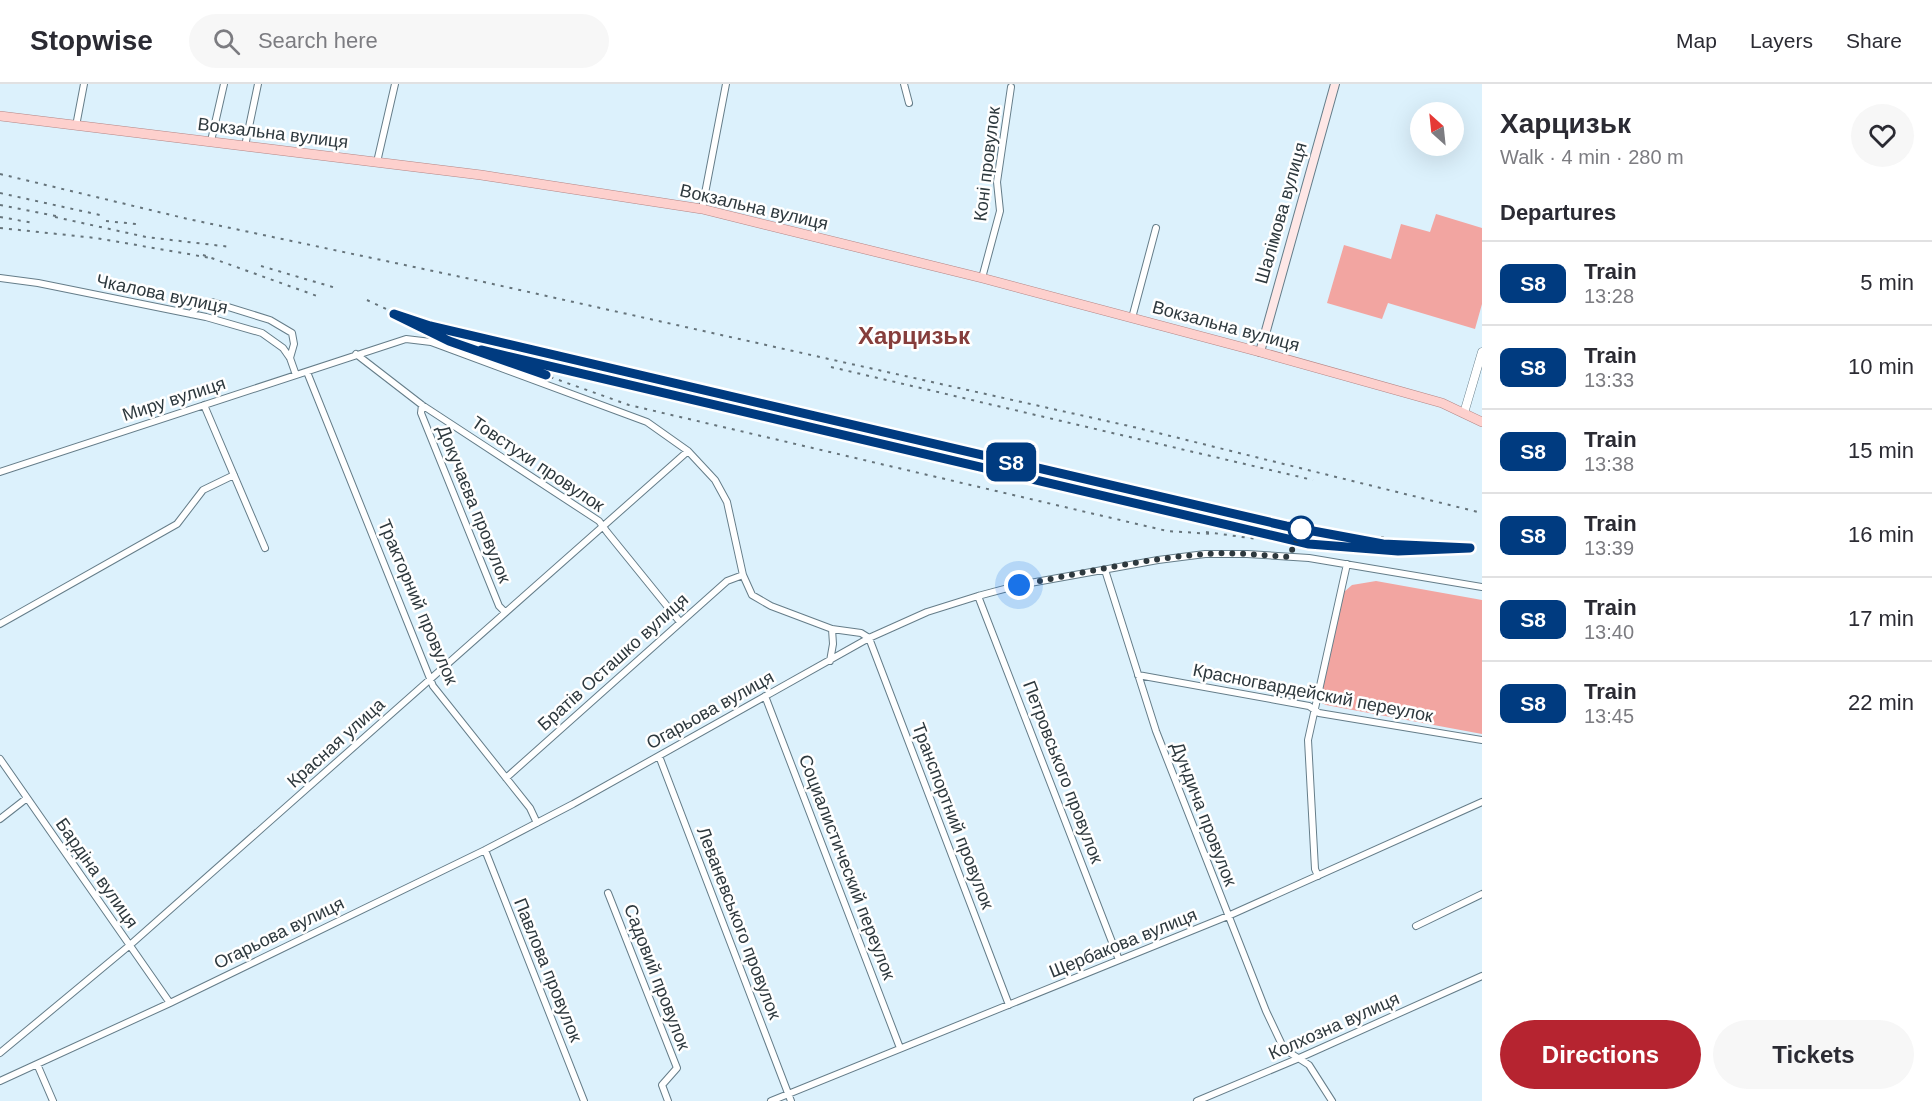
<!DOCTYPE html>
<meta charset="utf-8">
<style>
body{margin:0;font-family:Arial,sans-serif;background:#f7f7f7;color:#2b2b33;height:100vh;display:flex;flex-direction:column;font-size:22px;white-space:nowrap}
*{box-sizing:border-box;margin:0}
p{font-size:20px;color:#7c7c81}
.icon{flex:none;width:33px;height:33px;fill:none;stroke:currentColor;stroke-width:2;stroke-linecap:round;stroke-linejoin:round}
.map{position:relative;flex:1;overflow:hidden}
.panel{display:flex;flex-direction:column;background:#fff;width:450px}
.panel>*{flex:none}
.badge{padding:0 12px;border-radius:9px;font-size:21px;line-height:39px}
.needle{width:39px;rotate:333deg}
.tools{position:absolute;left:1410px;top:18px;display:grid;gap:12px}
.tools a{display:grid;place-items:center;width:54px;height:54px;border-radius:50%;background:#fff;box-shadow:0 6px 24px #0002;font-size:30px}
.you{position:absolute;width:30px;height:30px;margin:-15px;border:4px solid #fff;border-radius:50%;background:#1a73e8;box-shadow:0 0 0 9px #1a73e833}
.map>.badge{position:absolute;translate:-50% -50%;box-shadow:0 0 0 3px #fff}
h2{padding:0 18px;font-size:22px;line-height:54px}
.round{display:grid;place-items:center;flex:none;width:63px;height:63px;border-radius:32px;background:#f7f7f7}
.overview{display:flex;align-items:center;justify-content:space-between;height:102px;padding:0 18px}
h1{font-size:28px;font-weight:700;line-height:45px}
.primary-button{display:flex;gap:12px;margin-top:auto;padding:12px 18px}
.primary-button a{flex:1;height:69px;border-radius:36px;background:#b62430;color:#fff;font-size:24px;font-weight:700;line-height:69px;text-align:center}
.primary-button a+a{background:#f7f7f7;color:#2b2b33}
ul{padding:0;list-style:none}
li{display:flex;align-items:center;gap:18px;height:84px;padding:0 18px;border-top:2px solid #e1e1e2}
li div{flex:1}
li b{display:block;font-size:22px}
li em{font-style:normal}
li .badge{min-width:66px;font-weight:700;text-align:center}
header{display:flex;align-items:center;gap:36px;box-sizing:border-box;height:84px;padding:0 30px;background:#fff;border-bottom:2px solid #e1e1e2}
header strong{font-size:28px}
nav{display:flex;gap:33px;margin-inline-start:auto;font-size:21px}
.search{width:420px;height:54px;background:#f7f7f7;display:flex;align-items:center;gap:15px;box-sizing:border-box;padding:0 21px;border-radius:33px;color:#7c7c81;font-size:22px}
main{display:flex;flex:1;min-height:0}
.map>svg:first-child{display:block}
.green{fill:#f2a5a1}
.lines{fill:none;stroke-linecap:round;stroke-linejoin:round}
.minor-casing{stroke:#657d89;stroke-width:8}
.tertiary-casing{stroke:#657d89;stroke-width:9}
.secondary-casing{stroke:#657d89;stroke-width:10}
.primary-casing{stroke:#b38686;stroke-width:10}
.minor{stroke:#fff;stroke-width:6}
.tertiary{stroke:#fff;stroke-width:8}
.secondary{stroke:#fee7e6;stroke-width:8}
.primary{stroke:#fdd0cd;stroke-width:9}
.rail{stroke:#66747b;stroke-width:2;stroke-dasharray:3 6;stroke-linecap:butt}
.line-casing{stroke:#fff;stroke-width:14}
.line{stroke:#003b80;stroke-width:9}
.walk{stroke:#2e393e;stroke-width:6;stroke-dasharray:0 10.8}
.stop-dot{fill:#fff;stroke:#003b80;stroke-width:3}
.labels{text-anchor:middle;stroke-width:5;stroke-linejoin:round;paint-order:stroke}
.street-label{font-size:18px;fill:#2e393e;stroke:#fff}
.district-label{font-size:24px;font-weight:bold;fill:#863e3c;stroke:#fff}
</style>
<header>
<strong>Stopwise</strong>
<div class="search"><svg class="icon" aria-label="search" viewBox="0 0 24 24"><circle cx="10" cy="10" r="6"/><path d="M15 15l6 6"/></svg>Search here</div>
<nav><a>Map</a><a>Layers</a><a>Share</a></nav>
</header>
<main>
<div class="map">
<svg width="1482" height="1017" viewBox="0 0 1482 1017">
<rect width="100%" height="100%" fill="#dcf1fc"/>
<path class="green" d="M1436,130L1482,144V220L1475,245L1388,219L1382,235L1327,219L1344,161L1391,175L1401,140L1430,148Z
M1376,497L1482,516V650L1326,621L1322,619L1321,613L1344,508L1352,501Z"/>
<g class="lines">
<g class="minor-casing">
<path id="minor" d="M904,0L909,19
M76,42L84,0
M211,57L224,0
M245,62L258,0
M377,78L395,0
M702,125L726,0
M0,194L38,199L206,233L262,249L283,264L290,274L296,291
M982,194L1000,127L997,98L1011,3
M191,230L202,218H212L270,236L292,249L294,260L290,274
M1132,234L1156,144
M356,270L422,321L599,437L607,448L680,538
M307,288L433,602L530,724L537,739
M204,321L265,464
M422,321L421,329L499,522L505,528
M0,388L406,255L431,258L647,338L688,367L715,396L727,418L743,491L752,511L771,522L832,545L833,560L830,577
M1105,486L1156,647L1266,927L1284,965L1309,981L1332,1017
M978,512L1119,876
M0,540L177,440L203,406L234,391
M832,545L861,549L869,554L1009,921
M1138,591L1309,622L1319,629L1482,656
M765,612L900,964
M659,672L791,1017
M0,675L170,919
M506,694L727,497L743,491
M0,735L27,714
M485,766L584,1017
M1318,792L1315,785L1308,656L1347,480
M608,809L677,984L662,1001L668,1017
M1416,842L1482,810
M0,969L130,861L688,367
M37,980L53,1017
M0,997L170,919L485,766L573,720L869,554L927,528L978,512L1019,501L1158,476L1205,470H1247L1309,474L1482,503
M771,1017L1228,832L1482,718
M1197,1017L1297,975L1482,892"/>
</g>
<g class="tertiary-casing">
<path id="tertiary" d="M1464,329L1482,268"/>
</g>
<g class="secondary-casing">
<path id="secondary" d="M1260,268L1335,0"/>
</g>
<g class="primary-casing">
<path id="primary" d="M0,32L481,91L702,125L982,194L1260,268L1442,319L1482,338"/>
</g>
<use href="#minor" class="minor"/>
<use href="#tertiary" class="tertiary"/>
<use href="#secondary" class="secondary"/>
<use href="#primary" class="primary"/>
<path class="rail" d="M0,90L188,135L466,194L1138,344L1482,429
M0,109L100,131
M0,121L61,133
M0,133L34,139
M55,133L146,153L231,163
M106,137L136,140
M0,144L96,154L211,174
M203,171L317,212
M261,182L336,204
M367,216L403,233
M395,230L462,262L1309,460L1398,467L1470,463
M431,242L1286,442L1372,458
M831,283L1313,396
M525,284L629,321L1167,447L1213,450
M1206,448L1257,455
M1381,453L1419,462"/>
</g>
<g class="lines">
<g class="line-casing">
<path id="line" d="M481,266L1309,460L1398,467L1470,464L1383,460L1286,442L430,242L394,230L449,257L546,291"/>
</g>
<use href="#line" class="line"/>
<path class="walk" d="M1019,501C1079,490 1146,474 1206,470C1233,468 1261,471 1289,473L1301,445"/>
</g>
<circle class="stop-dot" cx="1301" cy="445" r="12"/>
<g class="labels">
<g class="street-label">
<text transform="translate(273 49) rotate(7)" y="6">Вокзальна вулиця</text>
<text transform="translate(987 80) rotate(-83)" y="6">Коні провулок</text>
<text transform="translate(754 123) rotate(13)" y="6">Вокзальна вулиця</text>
<text transform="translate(1281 129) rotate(-74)" y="6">Шалімова вулиця</text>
<text transform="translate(162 210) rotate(12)" y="6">Чкалова вулиця</text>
<text transform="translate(1226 242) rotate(15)" y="6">Вокзальна вулиця</text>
<text transform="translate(174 315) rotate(-18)" y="6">Миру вулиця</text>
<text transform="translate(538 380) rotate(34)" y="6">Товстухи провулок</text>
<text transform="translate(474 420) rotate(68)" y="6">Докучаєва провулок</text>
<text transform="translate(418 518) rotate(67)" y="6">Тракторний провулок</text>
<text transform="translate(613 578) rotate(-42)" y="6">Братів Осташко вулиця</text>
<text transform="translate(1313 609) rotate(11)" y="6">Красногвардейский переулок</text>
<text transform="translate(710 626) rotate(-29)" y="6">Огарьова вулиця</text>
<text transform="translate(336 659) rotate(-42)" y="6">Красная улица</text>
<text transform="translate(1063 688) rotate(69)" y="6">Петровського провулок</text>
<text transform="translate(1204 730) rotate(69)" y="6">Дундича провулок</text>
<text transform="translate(953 732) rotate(69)" y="6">Транспортний провулок</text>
<text transform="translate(847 783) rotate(69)" y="6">Социалистический переулок</text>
<text transform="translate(97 789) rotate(55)" y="6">Бардіна вулиця</text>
<text transform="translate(739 839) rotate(69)" y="6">Леваневського провулок</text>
<text transform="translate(279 849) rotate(-26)" y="6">Огарьова вулиця</text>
<text transform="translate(1123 859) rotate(-22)" y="6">Щербакова вулиця</text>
<text transform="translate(548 886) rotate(68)" y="6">Павлова провулок</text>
<text transform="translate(657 893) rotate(69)" y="6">Садовий провулок</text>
<text transform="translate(1334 942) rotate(-24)" y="6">Колхозна вулиця</text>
</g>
<g class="district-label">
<text x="914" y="260">Харцизьк</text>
</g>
</g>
</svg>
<div class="tools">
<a><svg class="needle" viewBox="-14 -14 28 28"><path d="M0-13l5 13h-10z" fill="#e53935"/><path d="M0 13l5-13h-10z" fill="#7c7c81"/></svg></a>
</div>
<div class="you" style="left:1019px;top:501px"></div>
<b class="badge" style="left:1011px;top:378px;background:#003b80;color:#fff">S8</b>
</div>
<section class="panel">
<div class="overview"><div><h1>Харцизьк</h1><p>Walk · 4 min · 280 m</p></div><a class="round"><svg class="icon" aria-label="heart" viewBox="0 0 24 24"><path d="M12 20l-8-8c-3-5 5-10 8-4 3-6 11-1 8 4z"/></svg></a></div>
<h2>Departures</h2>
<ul>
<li><span class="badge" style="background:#003b80;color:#fff">S8</span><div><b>Train</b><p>13:28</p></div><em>5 min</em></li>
<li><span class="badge" style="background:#003b80;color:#fff">S8</span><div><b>Train</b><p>13:33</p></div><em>10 min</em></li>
<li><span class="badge" style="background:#003b80;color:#fff">S8</span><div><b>Train</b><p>13:38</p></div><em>15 min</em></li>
<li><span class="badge" style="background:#003b80;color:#fff">S8</span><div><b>Train</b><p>13:39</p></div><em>16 min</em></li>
<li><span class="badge" style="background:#003b80;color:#fff">S8</span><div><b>Train</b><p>13:40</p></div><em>17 min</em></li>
<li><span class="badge" style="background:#003b80;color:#fff">S8</span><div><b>Train</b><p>13:45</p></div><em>22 min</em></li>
</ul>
<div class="primary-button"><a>Directions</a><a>Tickets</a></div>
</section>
</main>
